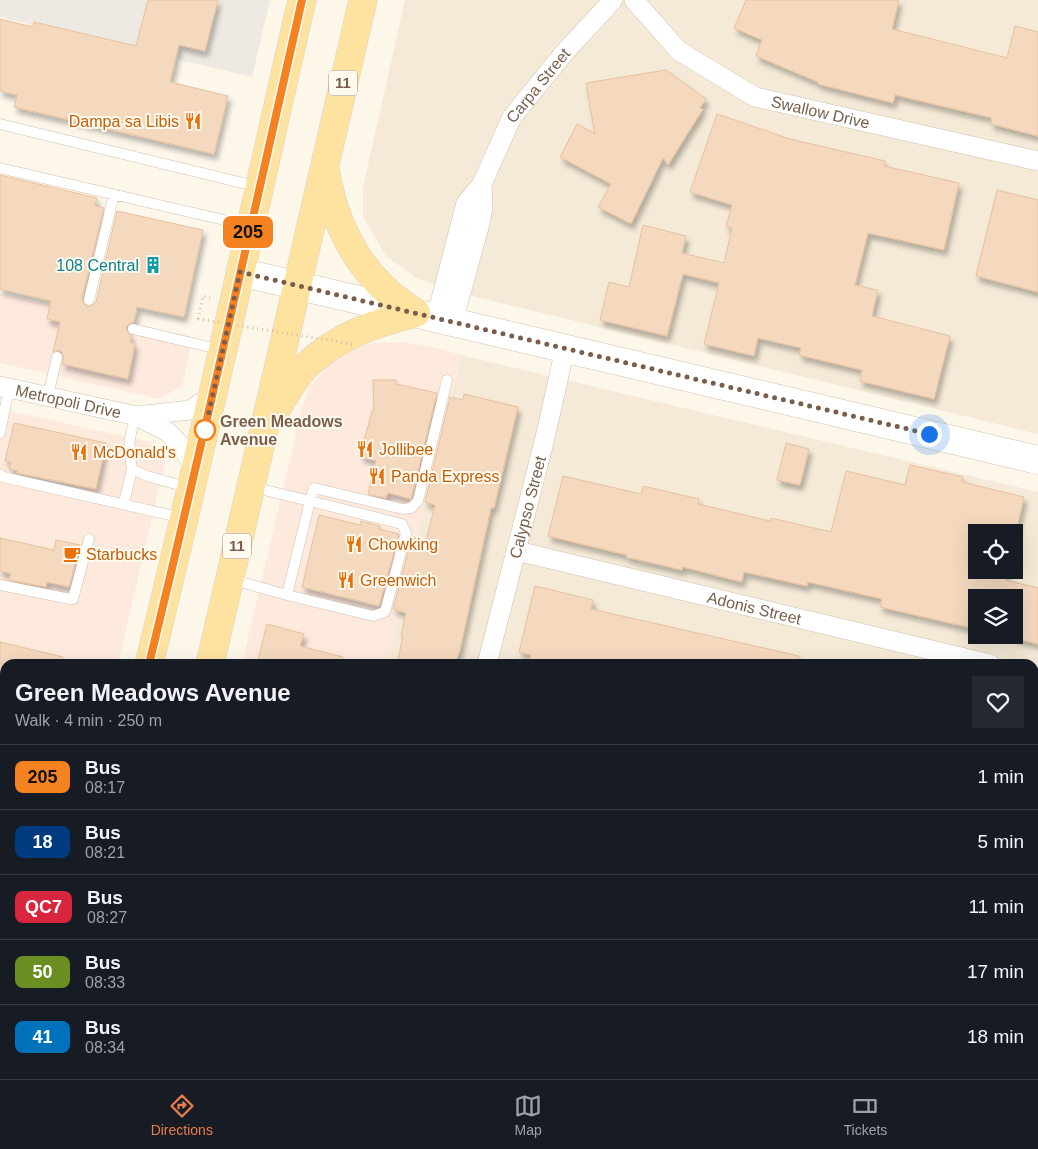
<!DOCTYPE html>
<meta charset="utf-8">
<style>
body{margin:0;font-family:Arial,sans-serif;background:#242831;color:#f1f3f6;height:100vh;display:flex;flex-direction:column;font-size:19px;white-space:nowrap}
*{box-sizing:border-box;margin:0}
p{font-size:16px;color:#9ea1a6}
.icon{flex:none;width:28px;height:28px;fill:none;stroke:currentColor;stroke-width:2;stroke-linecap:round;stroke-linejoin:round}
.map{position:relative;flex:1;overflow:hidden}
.details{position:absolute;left:0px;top:659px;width:1039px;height:421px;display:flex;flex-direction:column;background:#171b24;border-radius:15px 15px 0 0;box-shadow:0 5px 20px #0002}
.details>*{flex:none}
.badge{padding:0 10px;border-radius:8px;font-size:18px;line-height:32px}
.fabs{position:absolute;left:968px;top:524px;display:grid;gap:10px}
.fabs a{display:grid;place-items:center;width:55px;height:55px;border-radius:0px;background:#171b24;box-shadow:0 5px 20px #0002;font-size:25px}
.you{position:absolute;width:25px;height:25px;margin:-12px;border:4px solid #fff;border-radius:50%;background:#1a73e8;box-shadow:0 0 0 8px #1a73e833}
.map>.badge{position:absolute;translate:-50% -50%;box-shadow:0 0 0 2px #fff}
.round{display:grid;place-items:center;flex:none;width:52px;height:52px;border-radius:0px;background:#242831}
.summary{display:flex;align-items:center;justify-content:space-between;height:85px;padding:0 15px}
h1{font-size:24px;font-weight:700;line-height:38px}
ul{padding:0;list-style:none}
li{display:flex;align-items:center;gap:15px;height:65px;padding:0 15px;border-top:1px solid #363941}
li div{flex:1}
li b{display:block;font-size:19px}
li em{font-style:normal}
li .badge{min-width:55px;font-weight:700;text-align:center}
.menu{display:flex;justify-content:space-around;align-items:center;height:70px;border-top:1px solid #363941;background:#171b24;font-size:14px;color:#9ea1a6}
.menu a{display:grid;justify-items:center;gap:2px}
.menu .selected{color:#ea7c4b}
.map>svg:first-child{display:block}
.residential{fill:#f5ead7;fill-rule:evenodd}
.commercial{fill:#fee9dd}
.industrial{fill:#eee9e2}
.building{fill:#f4d9bf;stroke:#e7c19f;filter:url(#shadow)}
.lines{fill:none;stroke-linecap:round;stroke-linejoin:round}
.lane-casing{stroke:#d0c0ad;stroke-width:11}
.street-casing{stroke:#d0c0ad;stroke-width:20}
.secondary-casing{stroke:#d3c1ab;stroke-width:29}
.primary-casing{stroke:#dcd5d0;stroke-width:29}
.path{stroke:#d9bca2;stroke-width:3;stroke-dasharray:1 4;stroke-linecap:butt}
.lane{stroke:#fff;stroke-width:10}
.street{stroke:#fff;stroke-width:19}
.secondary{stroke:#fff;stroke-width:28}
.primary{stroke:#fde2a0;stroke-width:28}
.path-bridge{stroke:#d9bca2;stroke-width:3;stroke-dasharray:1 4;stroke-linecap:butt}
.line-casing{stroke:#fff;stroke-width:11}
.line{stroke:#f58220;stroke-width:8}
.walk{stroke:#795f4b;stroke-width:5;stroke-dasharray:0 9}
.stop-dot{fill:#fff;stroke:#f58220;stroke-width:2.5}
.labels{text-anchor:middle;stroke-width:4;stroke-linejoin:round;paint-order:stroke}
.shield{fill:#fffaf0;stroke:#a18e7c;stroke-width:1}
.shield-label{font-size:15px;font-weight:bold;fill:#795f4b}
.street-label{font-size:16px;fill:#795f4b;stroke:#fffaf0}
.food-label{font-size:16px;fill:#c56008;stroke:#fffaf0;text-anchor:start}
.culture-label{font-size:16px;fill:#0d838f;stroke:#fffaf0;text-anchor:end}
.stop-label{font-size:16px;font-weight:bold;fill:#795f4b;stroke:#fffaf0;text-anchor:start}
</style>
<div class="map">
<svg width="1038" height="1079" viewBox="0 0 1038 1079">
<defs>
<filter id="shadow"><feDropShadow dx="3" dy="5.5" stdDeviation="2.5" flood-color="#0004"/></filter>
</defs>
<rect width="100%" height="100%" fill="#fdf7e9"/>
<path class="residential" d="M405,0H1038V434L460,293L418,279L386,256L363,217V187Z
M461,355L1038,492V1079H289L290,1075H1034V664H387ZM976,532H1014V570H976ZM976,598H1014V635H976Z"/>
<path class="commercial" d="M0,293L193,337L182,386L159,399L0,363Z
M402,342L428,346L461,355L387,664H242L302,408L309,387L328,366L350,350L374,343Z
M0,409L150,442L165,462L118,664H5V1075H25L24,1079H0Z
M144,1075H290L289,1079H143Z"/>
<path class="industrial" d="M0,0H270L252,77L0,17Z"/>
<path class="building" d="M148,0H218L205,51L179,45L170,82L228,96L214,154L14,107L17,95L0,91V19L33,27L34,22L136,46Z
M746,0H899L892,29L1007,58L1015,26L1038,32V136L991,124L992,118L895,95L893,103L818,84V82L756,56L762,40L734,28Z
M666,70L706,99L700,108L703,109L668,165L663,158L631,224L598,207L611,184L560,157L577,124L595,134L586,83Z
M717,114L790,139L885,161L884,166L959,183L944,250L868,233L855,285L878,290L872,316L950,336L934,399L860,381L862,370L799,355L801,348L758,338L754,356L704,344L719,283L683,274L667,336L600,320L609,282L629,287L643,225L686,236L682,253L724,263L732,228L726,226L732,205L690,192Z
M0,175L97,198L95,206L104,208L82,298L83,302L87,307L91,306L96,302L117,211L203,230L184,317L137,307L134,322L131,323L126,327L127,331L131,336L130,342L135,344L128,379L62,364L64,358L62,352L58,350L53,352L60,322L47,319L51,301L0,289Z
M997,190L1038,200V292L976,276Z
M373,380H396V384L437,393L411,499L388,493L386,498L368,494L376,461L360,456L372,411H374Z
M464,394L518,407L494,508H491L460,650L455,664H397L403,636H401L406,613L393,609L412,537L426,541L435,505L425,502L450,397L463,400Z
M14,423L106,443L96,489L17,473L18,471L9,469L11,462L5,461Z
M786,443L809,449L800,485L777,480Z
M910,465L963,477L962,482L1024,497L1016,532H976V570H1007L1005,580L1038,588V644L1014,638V598H976V629L880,607L882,599L808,582L807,586L744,572L742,582L683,567L682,570L626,557L627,555L548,536L563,476L641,494L643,486L699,499L698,504L770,521L771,518L831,532L846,471L905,485Z
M319,515L360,525L361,521L380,526L379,529L399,534L379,606L302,587Z
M0,538L54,550L56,540L80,545L69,587L47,582L46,587L9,580L11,574L0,571Z
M535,586L593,600L591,609L799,656L798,664H529L531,655L519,652Z
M267,624L304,634L300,646L343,657L342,664H257Z
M0,642L63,657L62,664H0Z"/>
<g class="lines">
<g class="lane-casing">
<path id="lane" d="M0,124L259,187
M0,168L250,226
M89,300L114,194
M133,329L222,350
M48,396L57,357
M137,416C128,436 128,448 132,469L147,476L190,488
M0,433L9,388
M0,474L3,477L183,518
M124,503L132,469
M230,579L287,595L310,501L252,487
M0,585L70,599H73L89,539
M287,595L373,616L385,612L406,533L402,524L310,501L314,488L403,509L411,508L418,501L447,380
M0,751L5,752
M0,795L5,774
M0,987L5,988
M0,1057L4,1040"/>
</g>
<g class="street-casing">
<g id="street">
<path id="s1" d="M634,0L679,51L755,97L1038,161"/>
<path id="s2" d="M436,318L466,203L482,184L512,117L564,53L613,0"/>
<path d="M453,322L479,227L483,208L482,184"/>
<path id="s3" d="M0,386L137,416L168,432L181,446L189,459L194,473"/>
<path d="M137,416L190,410L213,395"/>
<path id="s4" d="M517,551L990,664"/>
<path id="s5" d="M487,664L544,442L565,349"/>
<path d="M1034,674L1038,675"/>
<path d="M1034,884L1038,885"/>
<path d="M995,1075L1012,1079"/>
<path d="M386,1079L387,1075"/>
<path d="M585,1079L586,1075"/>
<path d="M783,1079L784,1075"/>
<path d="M972,1079L973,1075"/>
</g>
</g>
<g class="secondary-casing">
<path id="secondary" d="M240,272L1038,460"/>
</g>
<g class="primary-casing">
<path id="primary" d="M326,174C334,218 353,261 388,292C396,300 406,306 416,313
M274,413C283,399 294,378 306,366C337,336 375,323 416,313
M149,664C204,443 251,221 302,0
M210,664L363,0
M50,1079L51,1075
M116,1079L117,1075"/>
</g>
<path class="path" d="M198,319L203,296L210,298"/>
<use href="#lane" class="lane"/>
<use href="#street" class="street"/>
<use href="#secondary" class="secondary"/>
<use href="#primary" class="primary"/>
<path class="path-bridge" d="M198,319L352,344"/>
</g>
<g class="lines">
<g class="line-casing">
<path id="line" d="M149,664C203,443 252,221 302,0"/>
</g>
<use href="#line" class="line"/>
<path class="walk" d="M205,430L240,272L929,434"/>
</g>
<defs>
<g id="restaurant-bare" transform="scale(1.35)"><path d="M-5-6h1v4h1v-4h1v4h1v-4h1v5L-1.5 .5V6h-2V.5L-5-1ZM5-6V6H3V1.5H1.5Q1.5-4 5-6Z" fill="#e8710a" stroke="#fffaf0" stroke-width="2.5" paint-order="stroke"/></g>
<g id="building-bare" transform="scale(1.35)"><path d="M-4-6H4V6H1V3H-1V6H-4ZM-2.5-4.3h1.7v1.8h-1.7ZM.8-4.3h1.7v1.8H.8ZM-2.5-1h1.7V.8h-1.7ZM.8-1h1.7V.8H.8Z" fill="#0f9aa8" stroke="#fffaf0" stroke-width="2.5" paint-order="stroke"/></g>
<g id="cafe-bare" transform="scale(1.35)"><path d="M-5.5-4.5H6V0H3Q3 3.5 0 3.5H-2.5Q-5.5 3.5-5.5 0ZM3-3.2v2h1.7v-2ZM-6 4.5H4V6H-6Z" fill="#e8710a" stroke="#fffaf0" stroke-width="2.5" paint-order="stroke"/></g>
</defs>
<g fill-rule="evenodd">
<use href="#restaurant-bare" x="193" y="121"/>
<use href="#building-bare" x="153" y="265"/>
<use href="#restaurant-bare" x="365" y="449"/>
<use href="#restaurant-bare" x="79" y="452"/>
<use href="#restaurant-bare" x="377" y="476"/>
<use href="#restaurant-bare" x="354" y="544"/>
<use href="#cafe-bare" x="72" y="554"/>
<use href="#restaurant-bare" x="346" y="580"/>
</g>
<circle class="stop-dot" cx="205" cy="430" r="10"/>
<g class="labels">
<g class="shield">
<rect x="329" y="70.5" width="28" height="25" rx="4"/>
<rect x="223" y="533.5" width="28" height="25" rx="4"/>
</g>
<g class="shield-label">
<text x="343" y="88">11</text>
<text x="237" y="551">11</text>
</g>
<g class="street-label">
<text dy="6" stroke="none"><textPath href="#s2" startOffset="258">Carpa Street</textPath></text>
<text dy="6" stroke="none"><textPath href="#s1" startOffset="224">Swallow Drive</textPath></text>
<text dy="6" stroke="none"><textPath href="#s3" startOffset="70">Metropoli Drive</textPath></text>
<text dy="6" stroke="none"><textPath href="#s5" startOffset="162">Calypso Street</textPath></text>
<text dy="6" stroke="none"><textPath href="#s4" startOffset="244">Adonis Street</textPath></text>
</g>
<g class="food-label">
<text x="179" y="127" text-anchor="end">Dampa sa Libis</text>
<text x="379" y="455">Jollibee</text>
<text x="93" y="458">McDonald's</text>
<text x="391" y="482">Panda Express</text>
<text x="368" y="550">Chowking</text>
<text x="86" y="560">Starbucks</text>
<text x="360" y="586">Greenwich</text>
</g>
<g class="culture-label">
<text x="139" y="271">108 Central</text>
</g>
<g class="stop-label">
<text x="220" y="427">Green Meadows<tspan x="220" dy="18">Avenue</tspan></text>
</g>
</g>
</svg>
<div class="fabs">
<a><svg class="icon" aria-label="locate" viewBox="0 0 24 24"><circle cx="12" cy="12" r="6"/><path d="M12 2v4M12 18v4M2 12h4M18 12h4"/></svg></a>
<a><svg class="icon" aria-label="layers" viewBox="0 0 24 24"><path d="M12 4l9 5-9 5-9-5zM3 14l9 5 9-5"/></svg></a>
</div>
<div class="you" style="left:929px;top:434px"></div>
<b class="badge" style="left:248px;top:232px;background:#f58220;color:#111">205</b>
<section class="details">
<div class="summary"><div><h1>Green Meadows Avenue</h1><p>Walk · 4 min · 250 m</p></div><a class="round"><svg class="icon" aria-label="heart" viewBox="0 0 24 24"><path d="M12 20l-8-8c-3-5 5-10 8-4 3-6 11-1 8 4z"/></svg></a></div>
<ul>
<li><span class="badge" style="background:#f58220;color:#111">205</span><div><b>Bus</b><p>08:17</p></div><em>1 min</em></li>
<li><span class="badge" style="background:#003b80;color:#fff">18</span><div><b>Bus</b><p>08:21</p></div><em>5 min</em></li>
<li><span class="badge" style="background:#d7263d;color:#fff">QC7</span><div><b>Bus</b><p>08:27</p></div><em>11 min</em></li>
<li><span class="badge" style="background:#6b8e23;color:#fff">50</span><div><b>Bus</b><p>08:33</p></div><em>17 min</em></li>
<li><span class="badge" style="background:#0072bc;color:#fff">41</span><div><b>Bus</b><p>08:34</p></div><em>18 min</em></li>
</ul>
</section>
</div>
<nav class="menu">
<a class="selected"><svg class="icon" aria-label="directions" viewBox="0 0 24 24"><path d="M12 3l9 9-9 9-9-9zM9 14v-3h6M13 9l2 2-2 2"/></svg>Directions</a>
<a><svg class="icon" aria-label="map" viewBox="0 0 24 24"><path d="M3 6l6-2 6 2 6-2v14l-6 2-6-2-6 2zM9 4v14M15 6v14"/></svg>Map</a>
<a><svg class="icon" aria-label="tickets" viewBox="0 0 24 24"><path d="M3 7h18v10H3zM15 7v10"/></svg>Tickets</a>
</nav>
